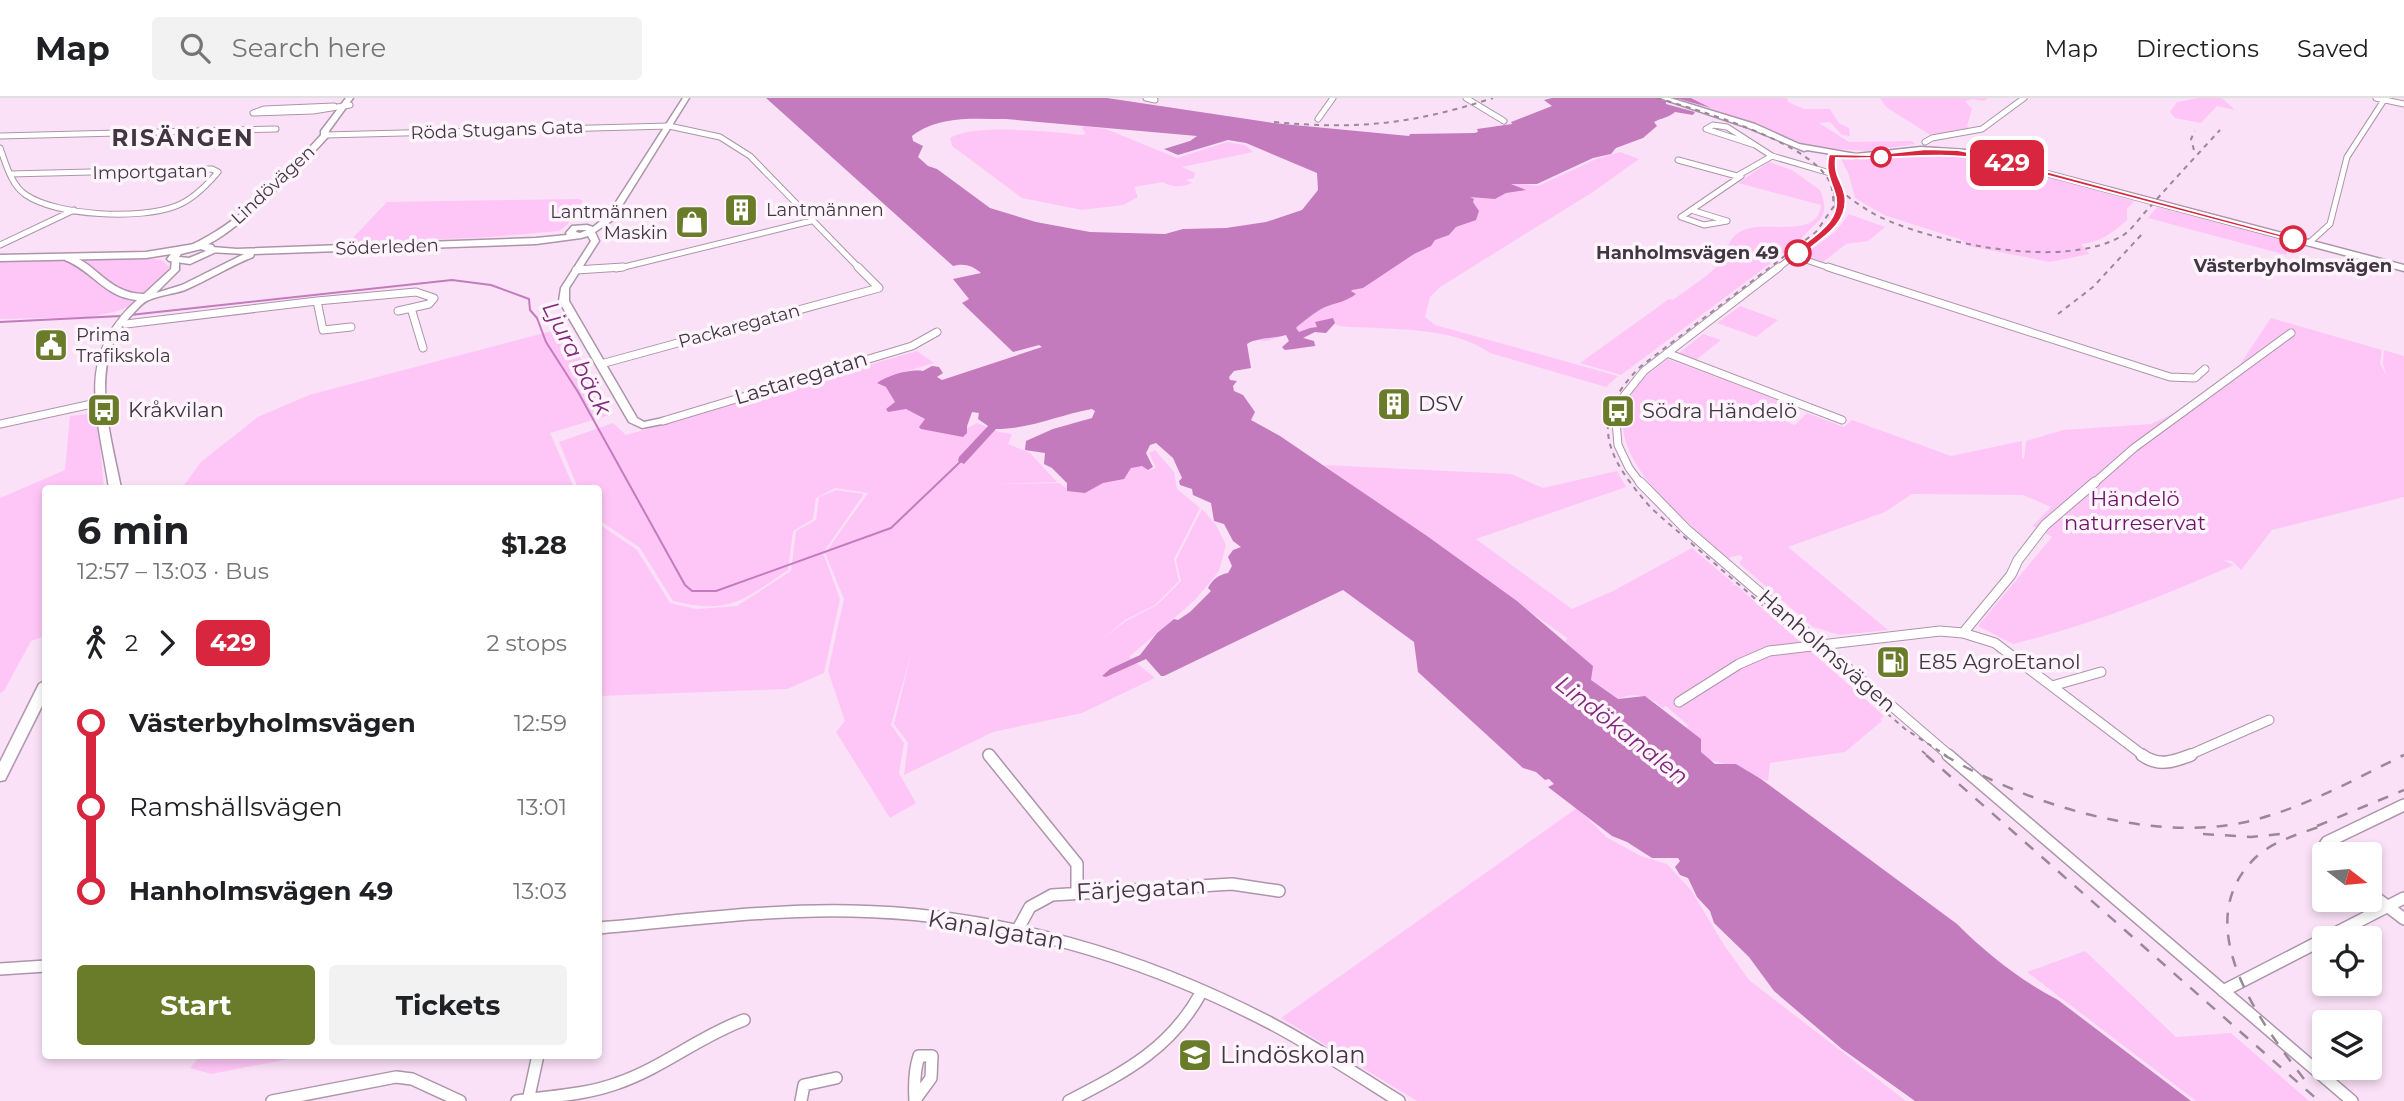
<!DOCTYPE html>
<meta charset="utf-8">
<style>
body{margin:0;font-family:Montserrat,sans-serif;background:#f2f2f2;color:#202124;height:100vh;display:flex;flex-direction:column;font-size:26px;white-space:nowrap}
*{box-sizing:border-box;margin:0}
p{font-size:23px;color:#757577}
.icon{flex:none;width:38px;height:38px;fill:none;stroke:currentColor;stroke-width:2;stroke-linecap:round;stroke-linejoin:round}
.map{position:relative;flex:1;overflow:hidden}
.side{position:absolute;left:42px;top:387px;width:560px;height:574px;display:flex;flex-direction:column;background:#fff;border-radius:7px;box-shadow:0 4px 10px #0003}
.side>*{flex:none}
.badge{padding:0 14px;border-radius:10px;font-size:24px;line-height:46px}
.needle{width:46px;rotate:106deg}
.controls{position:absolute;left:2312px;top:744px;display:grid;gap:14px}
.controls a{display:grid;place-items:center;width:70px;height:70px;border-radius:7px;background:#fff;box-shadow:0 4px 10px #0003;font-size:35px}
.map>.badge{position:absolute;translate:-50% -50%;box-shadow:0 0 0 4px #fff}
.legs{display:flex;align-items:center;gap:10px;height:77px;padding:0 35px;font-size:23px}
.legs p{margin-inline-start:auto}
.head{display:flex;align-items:center;justify-content:space-between;height:119px;padding:0 35px}
h1{font-size:38px;font-weight:700;line-height:52px}
.cta{display:flex;gap:14px;margin-top:auto;padding:14px 35px}
.cta a{flex:1;height:80px;border-radius:7px;background:#6a7b2a;color:#fff;font-size:28px;font-weight:700;line-height:80px;text-align:center}
.cta a+a{background:#f2f2f2;color:#202124}
ul{padding:0 35px;list-style:none}
li{display:flex;align-items:center;gap:24px;height:84px;font-size:26px}
li i{display:grid;place-items:center;width:10px;height:100%;margin:0 9px;background:currentColor}
li i::after{content:'';width:18px;height:18px;margin:-9px;border:5px solid;border-radius:50%;background:#fff}
li p{margin-inline-start:auto}
li:first-child i{background:linear-gradient(#0000 50%,currentColor 0)}
li:last-child i{background:linear-gradient(currentColor 50%,#0000 0)}
header{display:flex;align-items:center;gap:42px;box-sizing:border-box;height:98px;padding:0 35px;background:#fff;border-bottom:2px solid #e0e0e0}
header strong{font-size:33px}
nav{display:flex;gap:38px;margin-inline-start:auto;font-size:24px}
.search{width:490px;height:63px;background:#f2f2f2;display:flex;align-items:center;gap:18px;box-sizing:border-box;padding:0 24px;border-radius:7px;color:#757577;font-size:26px}
.map>svg:first-child{display:block}
.green{fill:#fec6f7}
.water{fill:#c47bbd;fill-rule:evenodd}
.lines{fill:none;stroke-linecap:round;stroke-linejoin:round}
.stream{stroke:#c47bbd;stroke-width:2}
.street-far3-casing{stroke:#ac95a9;stroke-width:7}
.street-far2-casing{stroke:#ac95a9;stroke-width:9}
.street-far1-casing{stroke:#ac95a9;stroke-width:11}
.street-casing{stroke:#ac95a9;stroke-width:14}
.secondary-casing{stroke:#ac95a9;stroke-width:3}
.primary-casing{stroke:#ac95a9;stroke-width:3}
.street-far3{stroke:#fff;stroke-width:5}
.street-far2{stroke:#fff;stroke-width:7}
.street-far1{stroke:#fff;stroke-width:9}
.street{stroke:#fff;stroke-width:11}
.secondary{fill:#fff;fill-rule:evenodd}
.primary{fill:#fff;fill-rule:evenodd}
.rail-far1{stroke:#9a8898;stroke-width:2;stroke-dasharray:5 5;stroke-linecap:butt}
.rail{stroke:#9a8898;stroke-width:2.5;stroke-dasharray:11 11;stroke-linecap:butt}
.line-1{fill:#d7263d;stroke:#fff;stroke-width:2}
.stop-1-dot{fill:#fff;stroke:#d7263d;stroke-width:3.5}
.labels{text-anchor:middle;stroke-width:7;stroke-linejoin:round;paint-order:stroke}
.far-street-label{font-size:18px;fill:#413740;stroke:#fef4fc}
.far-poi-label{font-size:18px;fill:#413740;stroke:#fef4fc;text-anchor:start}
.far-stop-label{font-size:18px;font-weight:bold;fill:#413740;stroke:#fef4fc;text-anchor:end}
.street-label{font-size:21px;fill:#413740;stroke:#fef4fc}
.poi-label{font-size:21px;fill:#413740;stroke:#fef4fc;text-anchor:start}
.park-label{font-size:21px;fill:#6e1469;stroke:#fef4fc}
.far-district-label{font-size:23px;font-weight:bold;letter-spacing:2px;fill:#413740;stroke:#fef4fc}
.water-label{font-size:23px;font-style:italic;fill:#80287b;stroke:#fef4fc}
.near-street-label{font-size:24px;fill:#413740;stroke:#fef4fc}
.near-poi-label{font-size:24px;fill:#413740;stroke:#fef4fc;text-anchor:start}
</style>
<header>
<strong>Map</strong>
<div class="search"><svg class="icon" aria-label="search" viewBox="0 0 24 24"><circle cx="10" cy="10" r="6"/><path d="M15 15l6 6"/></svg>Search here</div>
<nav><a>Map</a><a>Directions</a><a>Saved</a></nav>
</header>
<div class="map">
<svg width="2404" height="1003" viewBox="0 0 2404 1003">
<rect width="100%" height="100%" fill="#fae1f7"/>
<path class="green" d="M1693,0H1787L1788,4L1804,11H1830L1839,25L1849,30L1850,38L1842,37L1830,24L1819,25L1849,44L1912,43L1915,46L1869,53L1802,49L1774,34L1712,11Z
M1880,0H1988L1984,3L1972,1L1965,3L1972,11L1967,28L1970,32L1932,38L1886,9Z
M2198,0H2222L2235,12L2217,8L2201,25L2175,20L2170,14L2177,4Z
M1084,28L1106,31L1177,60L1227,44L1245,47L1253,54L1182,69L1195,75L1194,80L1186,82L1192,85C1182,89 1172,90 1163,84L1134,89L1138,99L1123,107L1082,112L1022,100L952,48L950,40C974,25 1051,34 1081,37L1086,36L1082,30Z
M1620,54L1639,61L1593,94L1440,189L1430,199L1425,219L1435,227L1618,278L1606,289L1490,255C1452,227 1385,232 1339,228L1335,226L1329,229L1326,235L1315,234L1303,239L1317,247L1293,252L1282,251L1289,243L1286,237L1267,243L1253,242L1246,247L1247,254L1223,236L1229,220L1501,83L1538,88L1596,61Z
M1924,55L1975,59L2134,103L2127,111V122C2112,135 2101,144 2081,146L2089,156L2050,164L1969,148L1962,142L1884,117L1855,100L1849,77L1841,61H1874Z
M1769,64L1792,72L1820,92C1833,123 1814,122 1799,144L1621,277L1580,265L1669,201L1673,202C1686,192 1721,170 1725,158C1729,145 1731,137 1746,131C1767,123 1818,141 1821,107L1738,85Z
M579,101L583,103L568,126L559,133L491,139L347,146L387,104Z
M2157,109L2290,144L2286,157L2148,120Z
M1849,116L1885,129L1868,143L1846,146L1823,164L1804,157L1836,133Z
M147,160L162,162L169,169L168,175L130,208L114,214L90,219L0,221V163Z
M1740,208L1778,222L1756,239L1717,225Z
M2271,220L2382,252L2380,265L2386,277L2383,266L2384,252L2404,258V399L2272,432L2241,472L2232,463L2223,462L2234,467C2160,499 2091,527 2013,546L1978,528L2052,439L2033,428L2051,409L2023,397L1912,396L1885,414L1788,449L1888,532L1840,537L1813,529L1739,465L1743,460L1740,457L1728,460C1691,427 1607,365 1625,307C1631,286 1651,274 1668,261L1785,305L1773,319L1795,327L1807,315L1844,329L1852,322L1951,358L2022,343V360L2024,361L2026,343L2063,332L2151,326L2194,306L2235,274Z
M563,230L613,316L550,335L574,390H182L201,364L258,319L309,297Z
M1703,236L1721,242L1696,262L1679,255Z
M917,253L934,265L897,276L916,272L923,273L932,268L939,269L943,275L936,278L972,314L967,330L977,325L999,334L1012,336L1008,346L1030,355L1057,384L995,386L1059,385L1066,390L1067,385L1053,370L1044,366L1045,355L1025,352L1026,343L1053,331L1086,324L1092,320L1095,313L1045,281L1145,336L1149,351L1146,355L1153,369L1147,373L1156,370L1149,355L1155,352L1174,374L1177,391L1200,410L1174,461L1179,483L1155,507L1125,522L1104,540L1126,523L1157,507L1181,483L1176,462L1202,411L1216,427L1226,447L1219,473L1195,502L1129,559L1155,580L1082,615L993,634L904,677L908,645L894,626L911,556L891,627L904,645L899,675L916,705L890,720L836,634L845,623L828,573L844,501L825,455L868,395L835,390L816,400L813,421L793,433L788,472C743,502 730,517 673,503L640,450L599,422L598,390H578L559,344L613,325L626,337Z
M97,315L104,390H46L45,538L31,543L4,593L0,595V400L65,372L70,318Z
M1324,367L1511,376L1543,390L1617,373L1626,389L1476,441L1572,511L1613,493L1692,450L1734,486L1727,489L1736,487L1884,618L1880,621L1882,623L1845,654L1770,665L1768,683L1722,665L1705,661L1687,630L1689,628L1666,608L1662,610C1650,597 1632,593 1616,602L1588,580L1590,568L1566,544L1567,540Z
M836,392L864,396L823,455L840,501L824,575L787,591L599,598V426L637,452L670,505L696,511L737,508L791,473L796,433L816,422L819,399Z
M1577,710L1606,739L1641,758L1667,766L1691,792L1724,847L1749,882L1906,1003H1417L1281,920Z
M2085,853L2176,939L2231,935L2309,1003H2196L2027,874Z
M201,957H309L211,976L190,970Z"/>
<path class="water" d="M766,0H1107L1273,25L1409,38L1410,36L1474,35L1478,34L1477,31L1512,26L1511,24L1552,8L1544,2L1552,0H1691L1711,10L1679,1L1666,3V6L1695,14L1693,17L1675,14C1668,20 1661,20 1654,24L1657,28L1643,40L1616,50L1611,56L1593,60L1537,86H1511L1526,92L1506,95L1495,101L1470,99L1474,101L1473,104L1479,113L1476,122L1456,129L1449,137L1435,142L1431,148L1414,156L1363,190L1352,192L1351,193L1356,196C1346,204 1334,205 1323,210C1317,213 1301,225 1296,230L1299,234L1310,230L1317,229L1315,224L1333,220L1335,225L1326,235L1315,234L1303,240L1314,243L1315,248L1285,252L1282,249L1289,243L1286,237C1272,241 1259,239 1247,246L1251,270L1234,273L1229,279L1230,282L1237,283L1233,288L1234,293L1243,297L1255,314L1251,322L1280,338L1427,438L1517,503L1593,568L1591,582L1618,601L1645,598L1701,641V654L1715,666H1736L1761,681L1957,826C1987,856 2020,882 2058,902L2191,1003H1915L1842,951L1774,893L1749,859L1714,825L1710,813L1697,799L1688,780L1680,777L1675,769L1680,763L1678,760H1652L1627,744L1612,738L1548,689L1554,686L1549,681L1545,682L1536,674L1523,670L1418,574L1414,544L1343,492L1164,578H1161L1146,561L1106,579L1102,578L1110,571L1140,557L1157,535L1174,521L1178,522L1190,514L1211,493L1208,490C1213,481 1218,477 1228,475L1232,468L1228,459L1233,452L1241,449L1233,443L1224,426L1214,423L1211,405L1193,397L1192,391L1180,387L1179,383L1182,380L1173,360L1156,345L1150,347L1146,355L1153,369L1148,372L1142,368L1131,370L1124,381L1103,385L1085,395L1067,393V385L1052,370L1044,366L1045,355L1025,352L1026,343L1053,331L1092,320L1095,313L1092,311C1059,317 1030,331 996,331L964,366L958,363L959,359L988,328L978,321L979,315L972,314L967,328V335L963,339L921,331L919,329L925,321L906,311L888,314L886,311L895,304L886,289L877,285C889,277 909,271 923,273L932,268L939,269L943,275L937,279L942,282L1042,249L1039,247L1013,254L962,205L969,201L953,181L981,175C972,167 964,165 953,168ZM1006,21L1197,38L1190,43L1164,51L1178,57L1228,42L1246,45L1317,75L1318,92L1302,112L1266,124L1226,130L1183,131L1165,136L1090,134L1036,124L990,110L937,71L928,68L918,59L923,48L913,43L912,38C939,17 974,21 1006,21Z"/>
<g class="lines">
<path class="stream" d="M130,217L452,182L491,187L529,201L530,212L537,220L546,244L578,294L685,487L692,493H716L891,430L960,364
M0,224L121,218"/>
<g class="street-far3-casing">
<path id="street-far3" d="M1146,0L1155,2
M1466,0L1504,23
M2376,0L2404,6
M334,8L264,11L253,15L313,13L350,7
M1318,21L1333,0
M1713,27L1727,29L1755,47L1706,31Z
M325,37L669,28L720,39L750,58L860,171
M0,38L276,31
M1925,44L1932,40L1982,31L2024,0
M1755,47L1772,58L1830,75
M0,50C6,66 11,87 26,97C58,118 140,122 176,108C192,102 207,87 218,74L212,71L10,76
M1678,62L1737,78L1772,58
M1691,112L1727,123L1704,127L1681,119L1741,78
M2309,145L2330,126L2347,59L2384,2
M0,147L74,112
M1794,158L1833,171
M616,171L811,123
M1777,171L1833,127C1847,100 1828,84 1832,56"/>
</g>
<g class="street-far2-casing">
<path id="street-far2" d="M1828,169L2170,279L2195,280L2205,271
M576,172L623,169
M317,203L416,194L434,200L429,206L398,213
M411,210L423,250
M126,226L317,203L323,232L351,229
M1667,255L1842,322
M601,266L879,190L858,169
M663,323L912,248L937,234
M0,326L101,304
M1641,386L1629,370L1618,347L1616,323L1624,298L1644,273L1779,169
M2093,386L2134,350L2291,235"/>
</g>
<g class="street-far1-casing">
<path id="street-far1" d="M1640,384L1687,432L1950,658
M1963,535L2011,477L2018,462L2045,427L2095,384
M2052,588L2101,574
M1679,604L1739,566L1769,553L1940,533L1963,535L1995,545L2144,658
M2187,658L2269,622"/>
</g>
<g class="street-casing">
<path id="street" d="M989,657L1077,766V794
M1948,657L2352,1003
M2142,657C2158,669 2173,664 2191,657
M2325,756L2323,750L2327,744L2404,707
M2370,795L2404,821
M598,830C682,823 767,811 852,813C999,816 1142,858 1272,926C1316,949 1357,977 1399,1003
M1018,831L1030,809L1052,797L1232,786L1279,793
M2326,840L2404,800
M0,871L46,868
M2223,893L2324,841
M915,1002L931,980L932,958H919C914,973 914,987 915,1003
M272,1003L396,979L412,981L460,1003
M517,1003C551,998 586,997 618,985C662,970 700,938 744,922
M528,1003L538,957
M801,1003L804,987L836,980
M1069,1003C1125,974 1171,951 1202,893"/>
</g>
<g class="secondary-casing">
<path id="secondary" d="M346,0H353L329,33L328,39C305,64 223,152 191,151V147C242,124 284,77 321,37V33Z
M683,0H689L613,122L595,134L599,143L569,190V203L637,320L644,324L663,320L668,323L667,325L642,330L629,324L559,203L561,190L591,143L588,138L581,140L536,146L254,156L253,159C230,168 208,182 185,192C174,196 160,197 149,202C142,204 135,214 129,220C87,265 111,337 121,390H109C98,317 74,258 137,202C104,199 93,173 65,162V158C92,157 105,196 144,196L171,171L172,161L179,163V172L156,195L182,187L244,156L209,154L208,152L212,149L237,151L536,140L567,137L566,135L572,128L587,127L593,129L607,118ZM577,132H587L580,135L576,134Z
M1660,0H1670L1755,26L1799,46L1856,56L1921,49L1966,52L2404,167V173L1966,56L1921,53L1856,60L1807,52L1804,53L1749,30Z
M46,582V600L5,682L0,683V664L39,586Z"/>
</g>
<g class="primary-casing">
<path id="primary" d="M201,145L213,147L216,154L190,166L169,163L167,161L171,156L146,160L0,163V157L146,154ZM201,151L206,153L189,160L179,159L181,156Z"/>
</g>
<use href="#street-far3" class="street-far3"/>
<use href="#street-far2" class="street-far2"/>
<use href="#street-far1" class="street-far1"/>
<use href="#street" class="street"/>
<use href="#secondary" class="secondary"/>
<use href="#primary" class="primary"/>
<path class="rail-far1" d="M1657,0C1697,12 1816,45 1831,87C1833,93 1833,102 1834,108L1816,134L1640,269C1586,323 1607,360 1652,411L1905,631L1947,658
M1274,24C1357,32 1414,26 1493,0
M2194,52L2191,41L2195,33
M1831,85C1849,100 1867,114 1889,123C1947,147 2065,171 2122,138C2132,132 2140,119 2148,111C2172,84 2196,58 2220,32
M2058,216L2093,189L2143,135
M1922,653L1928,658
M2401,658L2404,657"/>
<path class="rail" d="M1926,657L2319,1003
M1944,657C2027,706 2149,745 2246,724C2302,711 2353,682 2404,657
M2317,728L2404,692
M2203,736L2251,739L2290,735
M2304,981C2260,924 2188,827 2254,761C2273,742 2303,735 2327,726"/>
</g>
<path class="line-1" d="M1926,51L1958,52L1989,58L2298,141L2290,142L1988,62C1933,52 1890,63 1836,60C1834,79 1842,82 1845,97C1850,126 1820,142 1801,157H1795V153C1813,138 1845,122 1834,93C1829,79 1825,71 1829,56L1872,57Z"/>
<defs>
<g id="building-square" transform="scale(1.75)"><rect x="-9" y="-9" width="18" height="18" rx="4" fill="#6a7b2a" stroke="#fef4fc"/><path d="M-4-6H4V6H1V3H-1V6H-4ZM-2.5-4.3h1.7v1.8h-1.7ZM.8-4.3h1.7v1.8H.8ZM-2.5-1h1.7V.8h-1.7ZM.8-1h1.7V.8H.8Z" fill="#fff"/></g>
<g id="shop-square" transform="scale(1.75)"><rect x="-9" y="-9" width="18" height="18" rx="4" fill="#6a7b2a" stroke="#fef4fc"/><path d="M-5-2.5h2.3a2.7 3.5 0 0 1 5.4 0H5L5.5 6h-11ZM-1.5-2.5h3a1.5 2.3 0 0 0-3 0Z" fill="#fff"/></g>
<g id="civic-square" transform="scale(1.75)"><rect x="-9" y="-9" width="18" height="18" rx="4" fill="#6a7b2a" stroke="#fef4fc"/><path d="M-.6-6.5H3V-4.5H.6V-3L4-1V1h2V6H-6V1h2V-1L-.6-3ZM-1.2 2.5V6h2.4V2.5Z" fill="#fff"/></g>
<g id="bus-square" transform="scale(1.75)"><rect x="-9" y="-9" width="18" height="18" rx="4" fill="#6a7b2a" stroke="#fef4fc"/><path d="M-5-6H5V4H4V6H2V4H-2V6H-4V4H-5ZM-3.5-4V0h7V-4ZM-3.5 1.2v1.5H-2V1.2ZM2 1.2v1.5H3.5V1.2Z" fill="#fff"/></g>
<g id="fuel-square" transform="scale(1.75)"><rect x="-9" y="-9" width="18" height="18" rx="4" fill="#6a7b2a" stroke="#fef4fc"/><path d="M-5.5-6h7V0h2V4h1.3V-2.5L3-4.5l.8-.8L6-3V5H2.5V1h-1V6h-7ZM-4.2-4.7v3.2H.2V-4.7Z" fill="#fff"/></g>
<g id="school-square" transform="scale(1.75)"><rect x="-9" y="-9" width="18" height="18" rx="4" fill="#6a7b2a" stroke="#fef4fc"/><path d="M0-5L7-2L0 1L-7-2ZM-4 1L0 2.5L4 1V4Q0 6-4 4Z" fill="#fff"/></g>
</defs>
<g fill-rule="evenodd">
<use href="#building-square" x="741" y="112"/>
<use href="#shop-square" x="692" y="124"/>
<use href="#civic-square" x="51" y="247"/>
<use href="#building-square" x="1394" y="306"/>
<use href="#bus-square" x="104" y="312"/>
<use href="#bus-square" x="1618" y="313"/>
<use href="#fuel-square" x="1893" y="564"/>
<use href="#school-square" x="1195" y="957"/>
</g>
<g class="stop-1-dot">
<circle cx="1881" cy="59" r="9"/>
<circle cx="2293" cy="141" r="12"/>
<circle cx="1798" cy="155" r="12"/>
</g>
<g class="labels">
<g class="far-street-label">
<text transform="translate(497 32) rotate(-2)" y="6">Röda Stugans Gata</text>
<text transform="translate(150 74) rotate(-1)" y="6">Importgatan</text>
<text transform="translate(273 87) rotate(-43)" y="6">Lindövägen</text>
<text transform="translate(387 149) rotate(-2)" y="6">Söderleden</text>
<text transform="translate(739 228) rotate(-15)" y="6">Packaregatan</text>
</g>
<g class="far-poi-label">
<text x="766" y="118">Lantmännen</text>
<text x="668" y="120" text-anchor="end">Lantmännen<tspan x="668" dy="21">Maskin</tspan></text>
<text x="76" y="243">Prima<tspan x="76" dy="21">Trafikskola</tspan></text>
</g>
<g class="far-stop-label">
<text x="1779" y="161">Hanholmsvägen 49</text>
<text x="2293" y="174" text-anchor="middle">Västerbyholmsvägen</text>
</g>
<g class="street-label">
<text transform="translate(801 280) rotate(-17)" y="7">Lastaregatan</text>
<text transform="translate(1827 553) rotate(41)" y="7">Hanholmsvägen</text>
</g>
<g class="poi-label">
<text x="1418" y="313">DSV</text>
<text x="128" y="319">Kråkvilan</text>
<text x="1642" y="320">Södra Händelö</text>
<text x="1918" y="571">E85 AgroEtanol</text>
</g>
<g class="park-label">
<text x="2135" y="408">Händelö<tspan x="2135" dy="24">naturreservat</tspan></text>
</g>
<g class="far-district-label">
<text x="183" y="48">RISÄNGEN</text>
</g>
<g class="water-label">
<text transform="translate(577 260) rotate(63)" y="8">Ljura bäck</text>
<text transform="translate(1622 632) rotate(38)" y="8">Lindökanalen</text>
</g>
<g class="near-street-label">
<text transform="translate(1141 791) rotate(-3)" y="8">Färjegatan</text>
<text transform="translate(996 832) rotate(10)" y="8">Kanalgatan</text>
</g>
<g class="near-poi-label">
<text x="1220" y="965">Lindöskolan</text>
</g>
</g>
</svg>
<div class="controls">
<a><svg class="needle" viewBox="-14 -14 28 28"><path d="M0-13l5 13h-10z" fill="#e53935"/><path d="M0 13l5-13h-10z" fill="#757577"/></svg></a>
<a><svg class="icon" aria-label="locate" viewBox="0 0 24 24"><circle cx="12" cy="12" r="6"/><path d="M12 2v4M12 18v4M2 12h4M18 12h4"/></svg></a>
<a><svg class="icon" aria-label="layers" viewBox="0 0 24 24"><path d="M12 4l9 5-9 5-9-5zM3 14l9 5 9-5"/></svg></a>
</div>
<b class="badge" style="left:2007px;top:65px;background:#d7263d;color:#fff">429</b>
<section class="side">
<div class="head"><div><h1>6 min</h1><p>12:57 – 13:03 · Bus</p></div><b>$1.28</b></div>
<div class="legs"><svg class="icon" aria-label="walk" viewBox="0 0 24 24"><circle cx="13" cy="4" r="2"/><path d="M13 8l-2 6 4 7M11 14l-3 7M7 12l3-4h3l4 4"/></svg>2<svg class="icon" aria-label="forward" viewBox="0 0 24 24"><path d="M9 5l7 7-7 7"/></svg><b class="badge" style="background:#d7263d;color:#fff">429</b><p>2 stops</p></div>
<ul>
<li><i style="color:#d7263d"></i><b>Västerbyholmsvägen</b><p>12:59</p></li>
<li><i style="color:#d7263d"></i><span>Ramshällsvägen</span><p>13:01</p></li>
<li><i style="color:#d7263d"></i><b>Hanholmsvägen 49</b><p>13:03</p></li>
</ul>
<div class="cta"><a>Start</a><a>Tickets</a></div>
</section>
</div>
